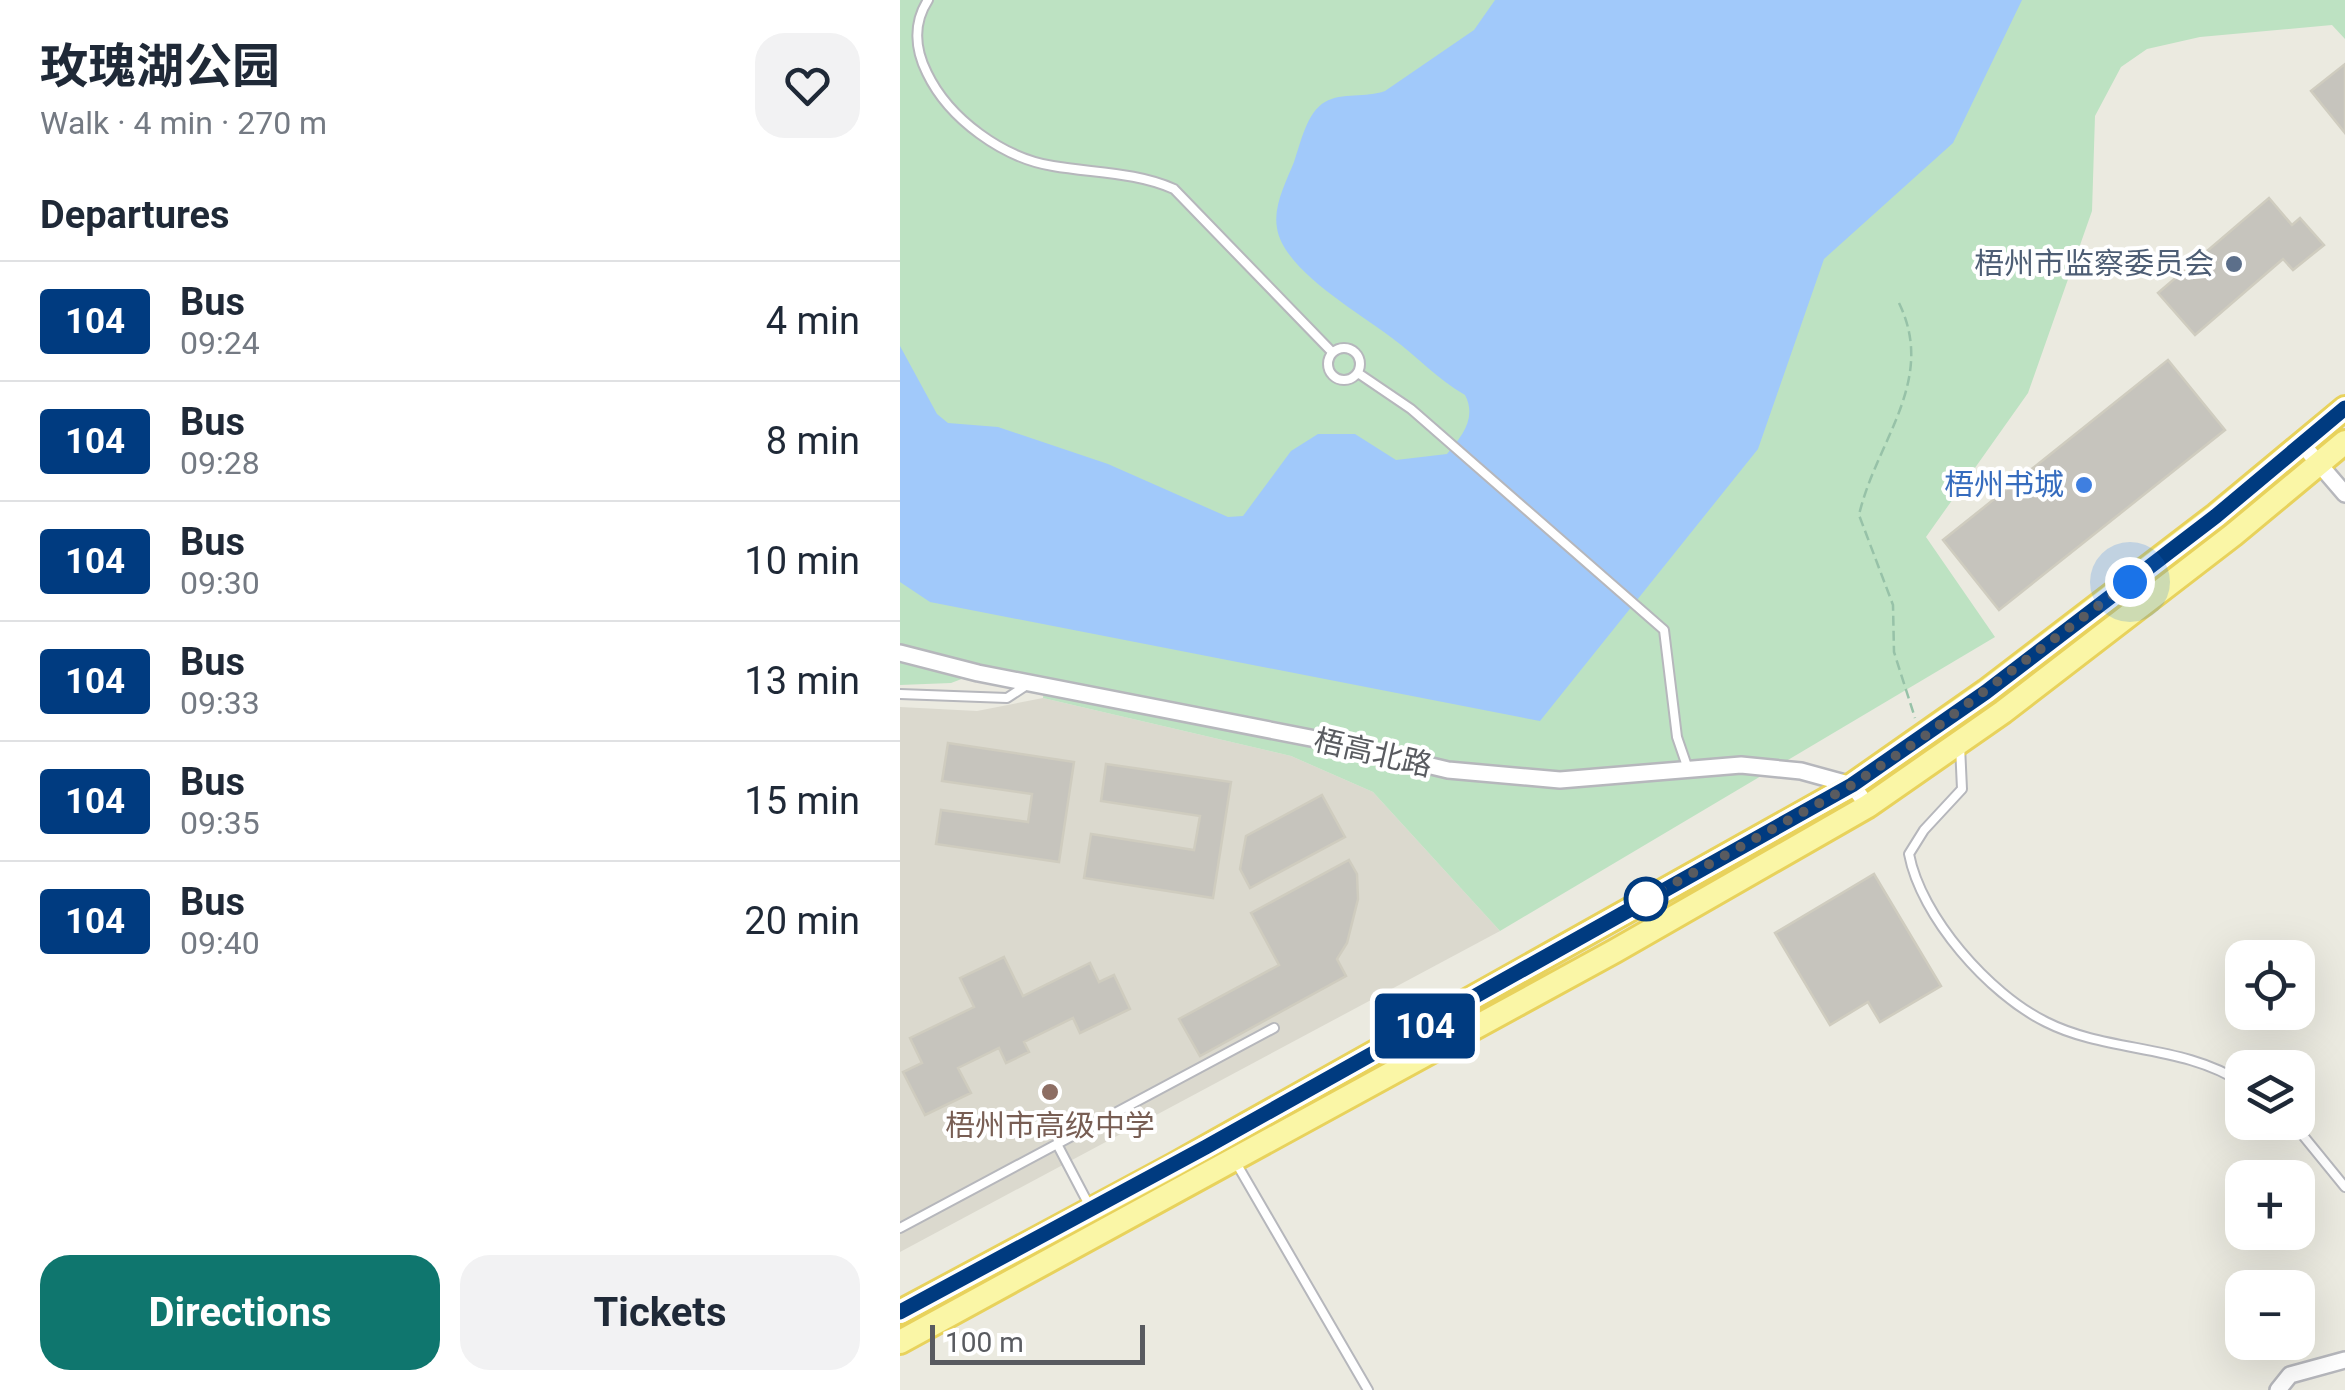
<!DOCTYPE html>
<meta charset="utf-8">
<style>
body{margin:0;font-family:Roboto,"Noto Sans SC",sans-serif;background:#f2f2f3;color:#1f2937;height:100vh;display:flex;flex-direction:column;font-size:38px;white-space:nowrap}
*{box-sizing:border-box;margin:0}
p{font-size:32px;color:#747a83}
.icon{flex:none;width:55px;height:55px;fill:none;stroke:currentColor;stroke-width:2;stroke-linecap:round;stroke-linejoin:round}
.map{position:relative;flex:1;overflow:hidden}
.panel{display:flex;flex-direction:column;background:#fff;width:900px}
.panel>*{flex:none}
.badge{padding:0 20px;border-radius:8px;font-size:35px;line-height:65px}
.tools{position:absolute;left:1325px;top:940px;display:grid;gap:20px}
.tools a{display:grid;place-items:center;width:90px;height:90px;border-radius:20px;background:#fff;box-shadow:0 10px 40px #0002;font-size:50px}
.scale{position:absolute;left:30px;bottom:25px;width:215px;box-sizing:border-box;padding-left:10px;border:5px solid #595b60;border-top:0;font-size:28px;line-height:35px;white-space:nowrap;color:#595b60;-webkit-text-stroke:8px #fff;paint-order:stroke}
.you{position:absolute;width:50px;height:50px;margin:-25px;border:8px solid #fff;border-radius:50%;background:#1a73e8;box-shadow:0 0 0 15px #1a73e833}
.map>.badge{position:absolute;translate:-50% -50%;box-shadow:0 0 0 5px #fff}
h2{padding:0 40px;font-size:38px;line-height:90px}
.round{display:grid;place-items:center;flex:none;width:105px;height:105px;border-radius:30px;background:#f2f2f3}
.overview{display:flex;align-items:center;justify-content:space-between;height:170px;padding:0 40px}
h1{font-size:48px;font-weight:700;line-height:75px}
.primary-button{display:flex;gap:20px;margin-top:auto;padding:20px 40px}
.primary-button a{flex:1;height:115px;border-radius:30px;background:#0f766e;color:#fff;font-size:40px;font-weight:700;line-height:115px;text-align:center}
.primary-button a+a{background:#f2f2f3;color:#1f2937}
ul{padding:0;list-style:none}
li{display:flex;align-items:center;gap:30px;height:120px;padding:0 40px;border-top:2px solid #e0e1e3}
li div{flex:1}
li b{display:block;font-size:38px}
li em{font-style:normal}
li .badge{min-width:110px;font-weight:700;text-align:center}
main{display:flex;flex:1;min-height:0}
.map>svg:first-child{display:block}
.education{fill:#dbd9ce}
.green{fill:#bde2c2}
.water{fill:#a1c9fa}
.building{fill:#c6c4bd;stroke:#cfccbf;stroke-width:2.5}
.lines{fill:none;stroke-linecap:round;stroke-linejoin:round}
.service-casing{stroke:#b6b7bc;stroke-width:12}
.minor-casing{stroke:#b6b7bc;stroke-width:20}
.primary-casing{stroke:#e8d25c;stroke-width:28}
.path{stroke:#97c2a8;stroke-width:2.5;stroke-dasharray:10 5;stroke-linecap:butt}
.service{stroke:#fff;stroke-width:8}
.minor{stroke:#fff;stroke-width:15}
.primary{stroke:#faf6a6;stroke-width:22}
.line-casing{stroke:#fff;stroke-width:22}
.line{stroke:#003b80;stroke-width:15}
.walk{stroke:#595b60;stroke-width:10;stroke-dasharray:0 18}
.service-dot{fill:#5c6f8a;stroke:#fff;stroke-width:4}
.shop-dot{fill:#3f7fe0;stroke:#fff;stroke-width:4}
.stop-dot{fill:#fff;stroke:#003b80;stroke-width:5}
.education-dot{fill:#8d6e63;stroke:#fff;stroke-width:4}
.labels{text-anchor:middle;stroke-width:8;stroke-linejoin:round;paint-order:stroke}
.service-label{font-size:30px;fill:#4e5e75;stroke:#fff;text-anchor:end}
.shop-label{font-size:30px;fill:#366cbe;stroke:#fff;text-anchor:end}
.street-label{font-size:30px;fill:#595b60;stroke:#fff}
.education-label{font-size:30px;fill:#785e54;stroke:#fff}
</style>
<main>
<section class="panel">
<div class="overview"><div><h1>玫瑰湖公园</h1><p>Walk · 4 min · 270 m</p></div><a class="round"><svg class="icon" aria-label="heart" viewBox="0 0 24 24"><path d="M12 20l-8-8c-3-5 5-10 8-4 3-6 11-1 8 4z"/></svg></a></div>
<h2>Departures</h2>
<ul>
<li><span class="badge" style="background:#003b80;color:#fff">104</span><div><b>Bus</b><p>09:24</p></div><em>4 min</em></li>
<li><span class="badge" style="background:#003b80;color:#fff">104</span><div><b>Bus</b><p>09:28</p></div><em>8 min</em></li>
<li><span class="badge" style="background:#003b80;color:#fff">104</span><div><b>Bus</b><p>09:30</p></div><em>10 min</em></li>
<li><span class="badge" style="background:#003b80;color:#fff">104</span><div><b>Bus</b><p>09:33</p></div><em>13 min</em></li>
<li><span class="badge" style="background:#003b80;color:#fff">104</span><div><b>Bus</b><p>09:35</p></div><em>15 min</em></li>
<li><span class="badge" style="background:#003b80;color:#fff">104</span><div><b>Bus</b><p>09:40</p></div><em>20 min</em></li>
</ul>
<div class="primary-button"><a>Directions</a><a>Tickets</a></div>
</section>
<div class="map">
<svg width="1445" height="1390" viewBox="0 0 1445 1390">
<rect width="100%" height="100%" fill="#ebeae0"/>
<path class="education" d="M143,698L391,756L473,792L600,931L0,1252V707L77,711Z"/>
<path class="green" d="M0,0H1445V39L1432,25L1300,37L1247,49L1221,67L1195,116L1192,211L1128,393L1026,537L1095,637L600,931L473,792L391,756L143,698L145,680L88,669L51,683L0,685Z"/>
<path class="water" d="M595,0H1122L1053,143L924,259L858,449L640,721L30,602L0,582V346L37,414L48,423L98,427L208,464L328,517L343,516L391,451L418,434H455L496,460L547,454C562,436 577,418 565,395C537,379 518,357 492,338C461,314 383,270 377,228C373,206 386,182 394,162C401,142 407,112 425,102C442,92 466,98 485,91L574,30Z"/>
<path class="building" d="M1445,64V133L1411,91Z
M1369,198L1392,225L1400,218L1424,245L1393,270L1383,259L1295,335L1258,293Z
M1268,360L1325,430L1099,610L1043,540Z
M48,743L174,762L159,862L36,844L41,810L128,822L132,794L42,781Z
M206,764L331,782L313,898L184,878L191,834L294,850L300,816L201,801Z
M422,795L445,837L350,888L340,869L346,836Z
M449,860L457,874L458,899L447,943L437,959L446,976L300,1056L279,1019L379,965L351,913Z
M974,874L1041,986L980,1022L968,1002L930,1025L875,933Z
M104,957L123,996L190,963L199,982L214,975L230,1009L180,1033L173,1018L124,1042L129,1052L106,1063L99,1048L58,1068L71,1093L25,1115L3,1072L22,1063L10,1038L74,1007L60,978Z"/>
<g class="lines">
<g class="service-casing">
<path id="service" d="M28,0C13,23 15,49 27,73C49,119 103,158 153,166C193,173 236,172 274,189L432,352
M428 364a16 16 0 1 1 32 0a16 16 0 1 1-32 0Z
M458,373L511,409L764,630L777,737L788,769
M0,694L107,698L130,683
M1060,746L1062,789L1024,830L1009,854C1021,917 1089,994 1146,1022C1207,1053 1283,1044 1342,1083
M1392,1122L1445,1187
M157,1144L189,1205
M335,1161L468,1390
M0,1228L374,1028"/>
</g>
<g class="minor-casing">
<path id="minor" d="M1402,444L1445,494
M0,653L78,673L431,742L548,770L660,780L841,765L901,771L952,785L968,806
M1378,1390L1390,1375L1445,1360"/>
</g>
<g class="primary-casing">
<path id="primary" d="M0,1312L274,1165L952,785L1086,691L1316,515L1445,408
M0,1342L715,951L968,806L1103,712L1333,535L1445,442"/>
</g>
<path class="path" d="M999,303C1037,381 976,441 959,515L993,605L994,652L1015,718"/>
<use href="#service" class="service"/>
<use href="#minor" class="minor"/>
<use href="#primary" class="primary"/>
</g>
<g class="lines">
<g class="line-casing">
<path id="line" d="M0,1312L306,1147L952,785L1086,692L1316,516L1445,408"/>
</g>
<use href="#line" class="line"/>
<path class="walk" d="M746,899L952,785L1022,738L1230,582"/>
</g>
<circle class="service-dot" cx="1334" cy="264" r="10"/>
<circle class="shop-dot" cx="1184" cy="485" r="10"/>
<circle class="stop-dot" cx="746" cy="899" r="20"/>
<circle class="education-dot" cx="150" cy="1092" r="10"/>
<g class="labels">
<g class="service-label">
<text x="1314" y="274">梧州市监察委员会</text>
</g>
<g class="shop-label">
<text x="1164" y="495">梧州书城</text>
</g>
<g class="street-label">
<text transform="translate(473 753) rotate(13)" y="10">梧高北路</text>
</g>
<g class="education-label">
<text x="150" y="1136">梧州市高级中学</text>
</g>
</g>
</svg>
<div class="tools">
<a><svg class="icon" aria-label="locate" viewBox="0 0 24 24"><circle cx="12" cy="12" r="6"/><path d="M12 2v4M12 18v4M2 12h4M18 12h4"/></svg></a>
<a><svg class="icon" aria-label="layers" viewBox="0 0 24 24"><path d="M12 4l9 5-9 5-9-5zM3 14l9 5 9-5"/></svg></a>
<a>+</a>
<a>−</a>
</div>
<div class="scale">100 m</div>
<div class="you" style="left:1230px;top:582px"></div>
<b class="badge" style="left:525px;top:1026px;background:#003b80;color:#fff">104</b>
</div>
</main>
